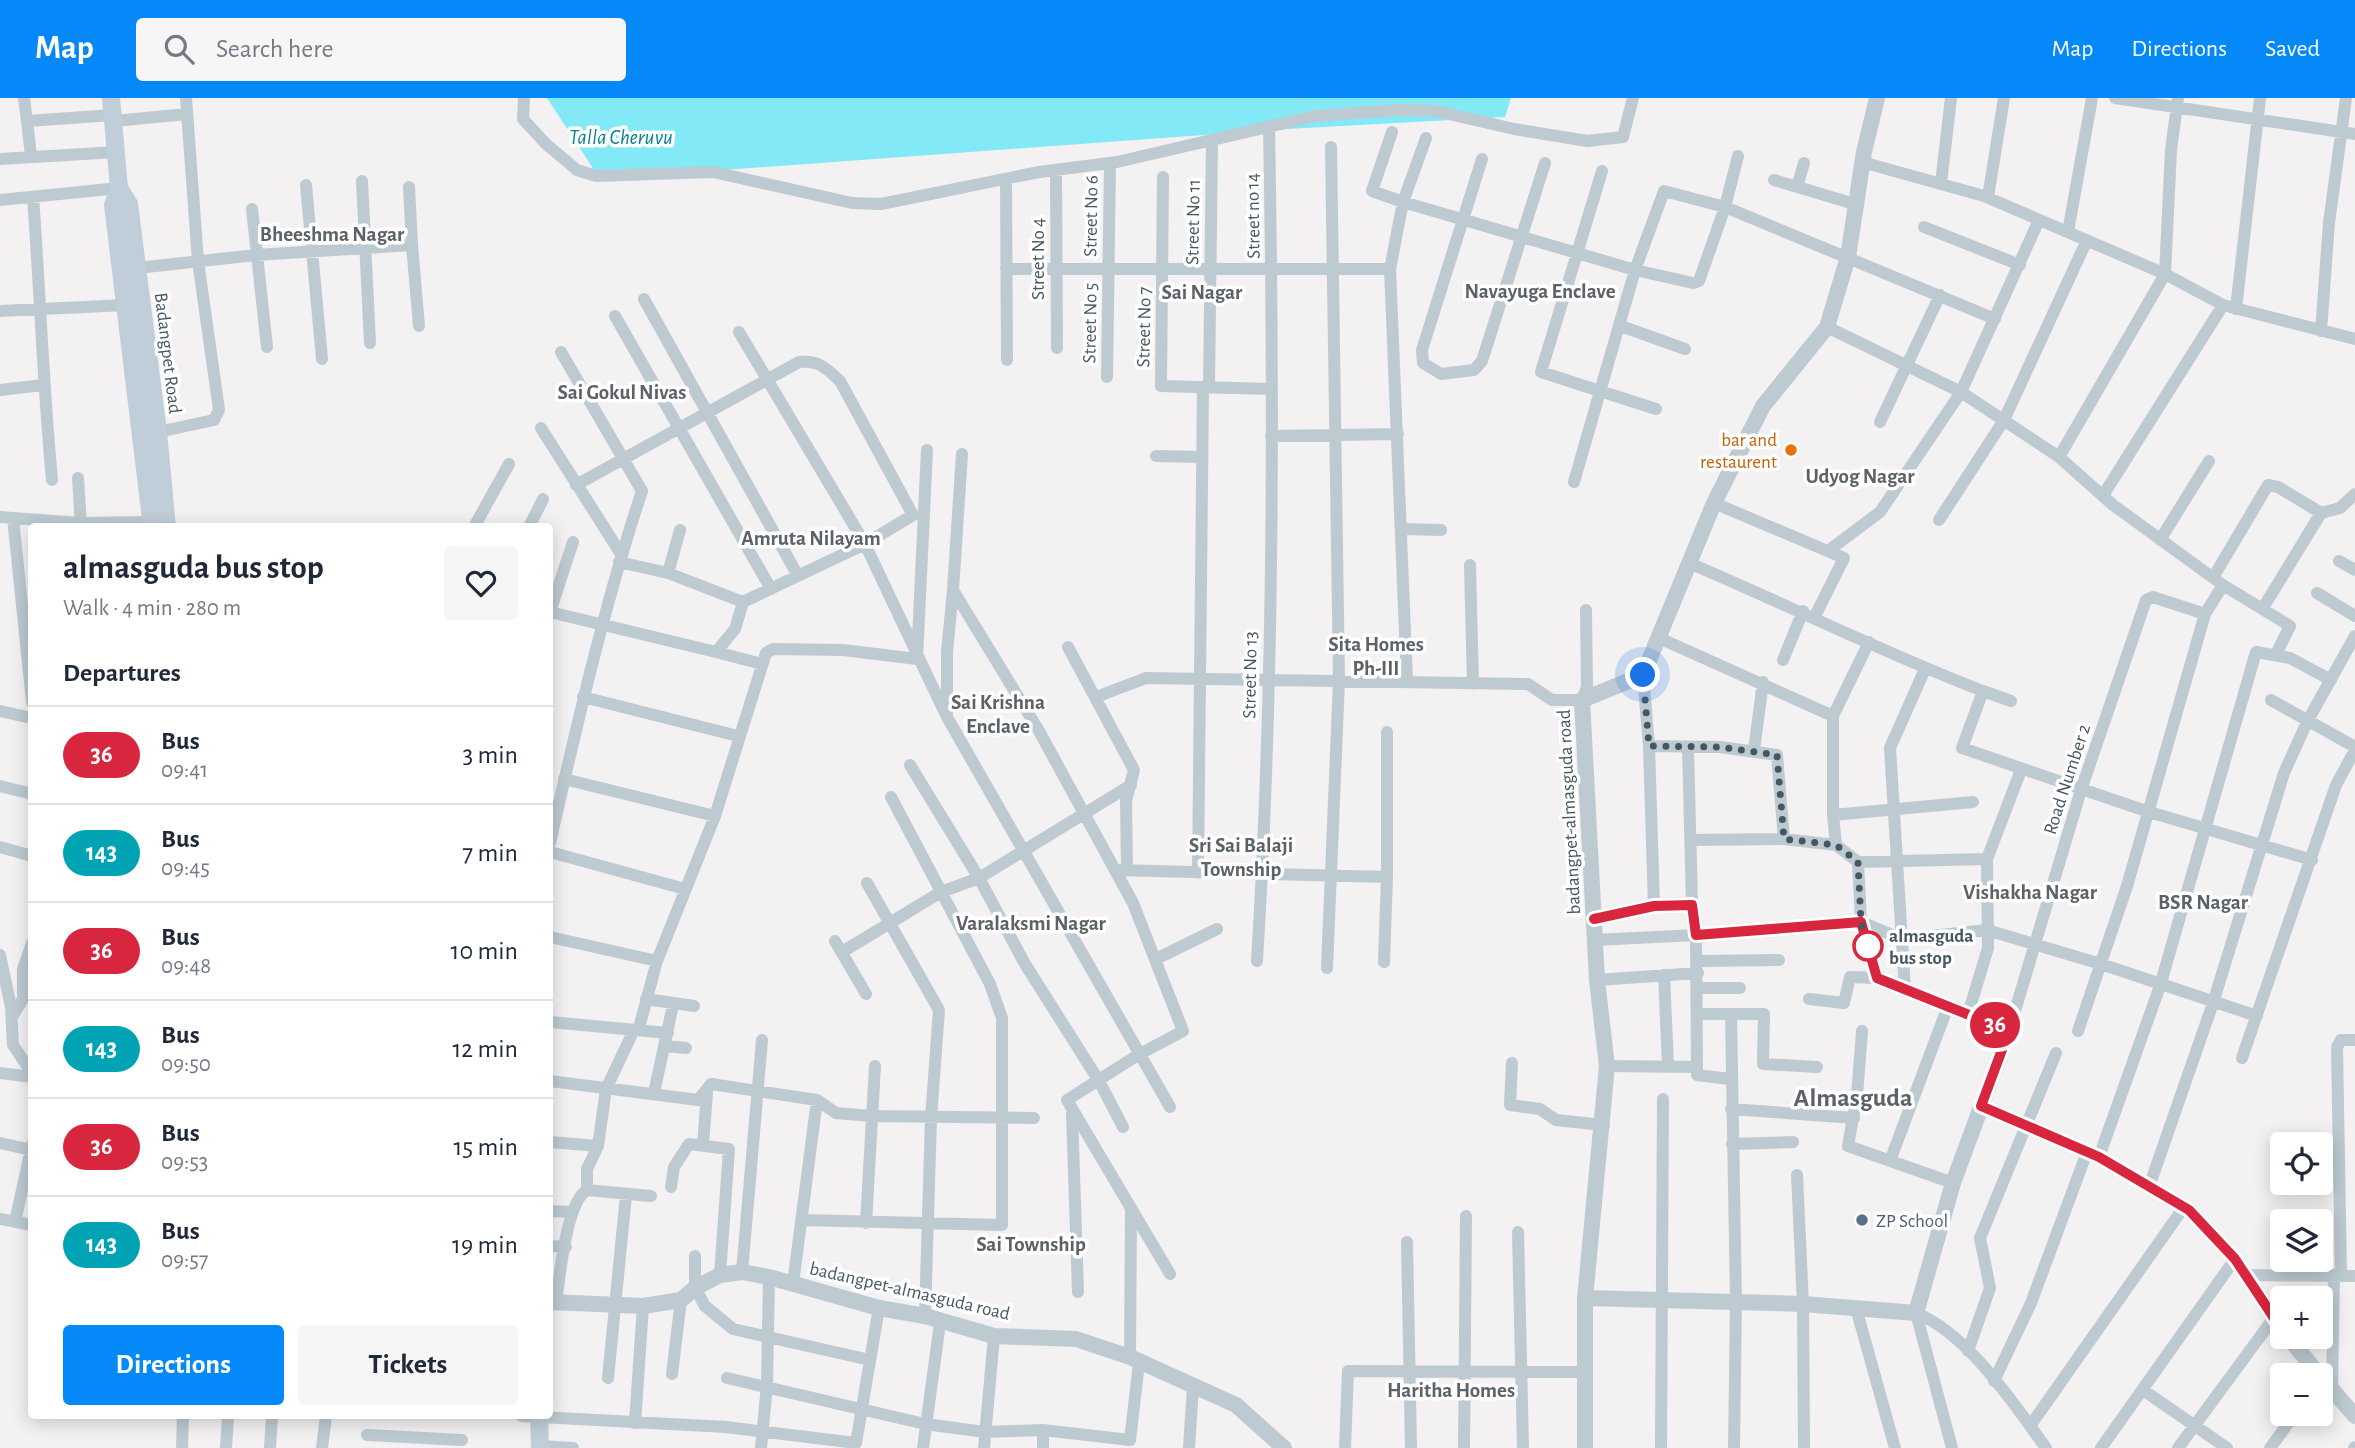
<!DOCTYPE html>
<meta charset="utf-8">
<style>
body{margin:0;font-family:"Alegreya Sans",sans-serif;background:#f6f6f7;color:#1f2937;height:100vh;display:flex;flex-direction:column;font-size:26px;white-space:nowrap}
*{box-sizing:border-box;margin:0}
p{font-size:23px;color:#747a83}
.icon{flex:none;width:38px;height:38px;fill:none;stroke:currentColor;stroke-width:2;stroke-linecap:round;stroke-linejoin:round}
.map{position:relative;flex:1;overflow:hidden}
.panel{position:absolute;left:28px;top:425px;width:525px;height:896px;display:flex;flex-direction:column;background:#fff;border-radius:7px;box-shadow:0 4px 18px #0003}
.panel>*{flex:none}
.badge{padding:0 14px;border-radius:23px;font-size:24px;line-height:46px}
.fabs{position:absolute;left:2270px;top:1034px;display:grid;gap:14px}
.fabs a{display:grid;place-items:center;width:63px;height:63px;border-radius:7px;background:#fff;box-shadow:0 4px 18px #0003;font-size:35px}
.you{position:absolute;width:35px;height:35px;margin:-18px;border:5px solid #fff;border-radius:50%;background:#1a73e8;box-shadow:0 0 0 10px #1a73e833}
.map>.badge{position:absolute;translate:-50% -50%;box-shadow:0 0 0 4px #fff}
h2{padding:0 35px;font-size:26px;line-height:63px}
.round{display:grid;place-items:center;flex:none;width:74px;height:74px;border-radius:7px;background:#f6f6f7}
.head{display:flex;align-items:center;justify-content:space-between;height:119px;padding:0 35px}
h1{font-size:33px;font-weight:700;line-height:52px}
.button{display:flex;gap:14px;margin-top:auto;padding:14px 35px}
.button a{flex:1;height:80px;border-radius:7px;background:#0588f8;color:#fff;font-size:28px;font-weight:700;line-height:80px;text-align:center}
.button a+a{background:#f6f6f7;color:#1f2937}
ul{padding:0;list-style:none}
li{display:flex;align-items:center;gap:21px;height:98px;padding:0 35px;border-top:2px solid #e0e1e3}
li div{flex:1}
li b{display:block;font-size:26px}
li em{font-style:normal}
li .badge{min-width:77px;font-weight:700;text-align:center}
header{display:flex;align-items:center;gap:42px;box-sizing:border-box;height:98px;padding:0 35px;background:#0588f8;color:#fff}
header strong{font-size:33px}
nav{display:flex;gap:38px;margin-inline-start:auto;font-size:24px}
.search{width:490px;height:63px;background:#f6f6f7;display:flex;align-items:center;gap:18px;box-sizing:border-box;padding:0 24px;border-radius:7px;color:#747a83;font-size:26px}
.map>svg:first-child{display:block}
.water{fill:#84e9f6}
.lines{fill:none;stroke-linecap:round;stroke-linejoin:round}
.minor{stroke:#bdcad2;stroke-width:12}
.tertiary{stroke:#bdcad2;stroke-width:16}
.secondary{stroke:#c0ced9;stroke-width:18}
.line-casing{stroke:#fff;stroke-width:16}
.line{stroke:#d7263d;stroke-width:10}
.walk{stroke:#465761;stroke-width:7;stroke-dasharray:0 12.6}
.food-dot{fill:#e8710a;stroke:#fff;stroke-width:2.5}
.stop-dot{fill:#fff;stroke:#d7263d;stroke-width:3.5}
.service-dot{fill:#5c6f8a;stroke:#fff;stroke-width:2.5}
.labels{text-anchor:middle;stroke-width:7;stroke-linejoin:round;paint-order:stroke}
.street-label{font-size:19px;fill:#465761;stroke:#fff}
.food-label{font-size:19px;fill:#c56008;stroke:#fff;text-anchor:end}
.stop-label{font-size:19px;font-weight:bold;fill:#465761;stroke:#fff;text-anchor:start}
.service-label{font-size:19px;fill:#4e5e75;stroke:#fff;text-anchor:start}
.water-label{font-size:21px;font-style:italic;fill:#048090;stroke:#fff}
.neighbourhood-label{font-size:21px;font-weight:bold;fill:#5c6267;stroke:#fff}
.district-label{font-size:26px;font-weight:bold;fill:#5c6267;stroke:#fff}
</style>
<header>
<strong>Map</strong>
<div class="search"><svg class="icon" aria-label="search" viewBox="0 0 24 24"><circle cx="10" cy="10" r="6"/><path d="M15 15l6 6"/></svg>Search here</div>
<nav><a>Map</a><a>Directions</a><a>Saved</a></nav>
</header>
<div class="map">
<svg width="2355" height="1350" viewBox="0 0 2355 1350">
<rect width="100%" height="100%" fill="#f3f1f1"/>
<path class="water" d="M547,0H1511L1505,19L1287,31L600,81Z"/>
<g class="lines">
<path class="minor" d="M24,0L27,23
M524,0L523,21L546,46L577,72L596,78L713,74L852,105L881,106L1039,74L1117,64L1315,18L1398,12L1436,13L1514,31L1587,43L1623,39L1633,0
M2115,0L2355,36
M114,23L187,16
M1392,34L1372,93L1403,104L1635,172L1664,93L1725,109L1995,221
M31,58L27,23L113,17
M0,61L117,54
M1482,61L1422,252L1423,265L1441,276L1474,272L1482,263L1545,65
M1862,64L1984,98L2165,176L2223,207L2355,241
M1056,72L1057,250
M1602,73L1541,274L1656,311
M1163,79L1161,288L1271,291
M1006,81L1007,262
M1774,82L1858,107
M362,83L370,245
M1941,85L1951,0
M306,87L322,261
M1797,89L1804,65
M33,99C40,193 43,287 52,382
M1988,99L2004,0
M0,102L119,90
M252,111L267,249
M1924,129L2020,167
M2068,134L2092,0
M412,147L419,228
M137,170L256,157L412,147L409,89
M1006,171H1390
M644,201L797,476
M2236,211L2260,0
M0,213L126,207
M615,218L771,491
M1621,228L1685,251
M1827,229L1961,294L2059,359L2113,407L2223,487L2290,528L2276,556
M2321,233L2329,125L2346,0
M739,234L865,446L945,615
M1107,279L1110,65
M1209,289L1212,42
M0,292L43,287
M1880,324L1940,197
M541,330L621,456
M158,334L214,322L219,312L198,163L186,0
M1271,338L1398,336
M962,356L953,492L1039,633L1133,805L1183,933L1138,957L1067,1002L1170,1176
M1156,358L1202,359
M2059,359L2165,176L2171,52L2178,0
M78,380L81,429
M1574,384L1635,172L1693,185L1699,183L1725,109L1738,58
M576,387L799,264C819,262 826,270 840,283L913,417L865,446L743,504L668,475L619,464
M2104,396L2223,207
M1714,405L1844,460L1815,518
M0,419L80,425L151,424
M13,420L32,604
M1939,422L2004,322L2087,142
M474,429L509,366
M529,429L543,401
M1402,431L1441,432
M2160,442L2209,363
M1828,453L1880,414L1961,294L2039,122
M2339,463L2355,472
M1689,465C1788,507 1884,555 1983,593L1962,650L2146,713L2312,762
M1470,467L1473,586
M668,475L680,432
M2214,478L2268,387L2278,389L2321,415
M953,492L947,554V619L1170,1009
M2317,495L2355,518
M2263,510L2321,415L2340,410L2355,396
M550,514L716,554L735,531L743,504
M550,514L573,444
M1659,540L1833,618
M1068,549L1134,672L1126,703L1127,772
M716,554L762,566
M1783,562L1803,513
M1643,577L1649,648L1654,808
M1407,583L1390,171L1403,104L1426,40
M1983,593L2011,603
M583,599L738,638
M1096,599L1146,580L1528,586L1552,602H1582L1587,589L1586,512
M2271,602L2355,649
M0,613L32,620
M1649,648L1720,649L1777,657L1784,741
M1688,649L1692,807
M1754,652L1763,584
M910,667L979,780L1025,866L1099,983L1123,1029
M564,681L715,718
M0,688L32,696
M1833,717L1973,704
M1691,742L1784,741L1836,747L1858,764L1987,761
M550,745C577,626 604,508 642,393L561,254
M1836,747L1833,717V618L1869,544
M0,749L32,758
M550,754L685,791
M1858,764L1861,824L1902,841L1987,832L2101,866L2257,918
M1115,772L1387,779V634
M1198,775L1203,289
M867,785L939,912L931,1020L925,1218
M550,839L657,863
M1595,842L1696,837L1697,969L1607,968
M835,843L866,896
M842,854L941,794L979,780L1131,687
M0,857L11,909L13,947L32,975
M1156,861L1217,831
M1257,863C1274,586 1274,307 1269,29
M1698,863L1779,862
M1384,864L1387,779
M1327,870L1339,583L1331,49
M1664,877L1668,967
M1597,882L1698,875
M1698,890H1740
M1905,892L1890,650L1925,571
M646,901L694,908
M1809,901L1844,905L1850,879L1877,880
M1697,916H1764L1763,966L1817,969
M1731,916L1736,1203L1734,1350
M1968,916L1988,850L1987,761L2021,672
M12,919L23,901V871L32,845
M550,924L668,935
M1862,933L1857,998L1848,1048L1953,1085
M2009,933L2081,692L2146,502L2153,499L2205,516
M2078,933L2127,788L2205,516L2223,487
M665,948L686,950
M2242,960L2336,687L2355,652
M1512,965L1510,1007L1540,1011L1556,1022L1604,1027
M1697,969V977L1730,981
M0,975L32,979
M550,983L698,1002L711,986L817,1002L836,1015L871,1018L1034,1020
M654,995L673,907
M1731,1011L1854,1020
M1072,1016L1078,1194
M550,1044L598,1048
M0,1045L32,1052
M1732,1046L1793,1044
M703,1047L707,995
M2099,1059L2160,888L2256,554L2290,560L2331,582
M1890,1063L1948,908
M1797,1077L1803,1206L1804,1350
M671,1089L674,1069L689,1046L729,1051L720,1177
M2149,1089L2213,905L2284,675L2307,624L2355,538
M587,1092L651,1098
M550,1113L572,1114
M0,1121L32,1127
M802,1122L1002,1127V920L990,886L891,699
M15,1124L32,1046
M866,1125L875,968
M1518,1134L1523,1350
M1407,1144L1411,1350
M550,1148L566,1149
M695,1158V1190L705,1208L733,1231L870,1262
M742,1174L762,942
M2244,1177L2355,1178
M2341,1177L2337,949L2341,942H2355
M793,1186L817,1002
M556,1204C560,1179 566,1104 587,1092V1071L598,1048L606,991L633,934L639,930L657,863L715,718L766,555L773,551L843,552L917,561L927,352
M1856,1210L1895,1350
M1916,1215C1967,1235 2014,1306 2046,1350
M1916,1215L1952,1350
M1968,1253L1990,1190L1980,1140L2056,955
M1130,1259L1131,1112
M672,1276L681,1202
M608,1280L626,1097
M727,1280L925,1326L985,1334L1043,1332L1130,1342L1139,1265
M1994,1283L2031,1205L2087,1054
M2332,1291L2334,1177
M2143,1292L2227,1350
M522,1318L726,1329L856,1345L879,1210
M635,1325L643,1208
M2030,1328L2184,1109
M367,1337L462,1342
M540,1348L573,1350
M182,1350L183,1318
M226,1350L228,1318
M270,1350L272,1318
M322,1350L326,1318
M761,1350L767,1287L769,1179
M923,1350L940,1225
M984,1350L994,1238
M1043,1350V1332
M1189,1350L1193,1288
M1345,1350L1348,1273L1585,1274
M1464,1350L1466,1118
M1661,1350L1663,1001
M2101,1350L2235,1161
M2178,1350L2273,1221
M2270,1350L2295,1316
M2354,1350L2355,1349"/>
<path class="tertiary" d="M1981,1008L2099,1059L2189,1112L2235,1161L2282,1232
M1585,1200L1803,1206L1916,1215L1953,1085L2009,933L1877,880L1861,824L1696,837L1692,807L1654,808L1594,821
M550,1204L643,1208L681,1202L695,1190L720,1177L742,1174L769,1179L879,1210L925,1218L994,1238L1076,1241L1130,1259L1236,1307L1284,1350
M2288,1239L2320,1278
M2320,1278L2355,1318
M1585,1350V1200L1607,968L1597,882L1582,602L1643,577L1714,405L1763,308L1827,229L1848,159L1864,54L1877,0"/>
<path class="secondary" d="M111,0L119,90L113,107L152,429
M119,90L129,106L158,334L167,429
M539,1318L540,1350"/>
</g>
<g class="lines">
<g class="line-casing">
<path id="line" d="M1594,821L1654,808L1692,807L1696,837L1861,824L1877,880L2009,933L1981,1008L2099,1059L2189,1112L2235,1161L2282,1232"/>
</g>
<use href="#line" class="line"/>
<path class="walk" d="M1643,577L1649,648L1720,649L1777,657L1784,741L1836,747L1858,764L1861,824L1868,848"/>
</g>
<circle class="food-dot" cx="1791" cy="352" r="7"/>
<circle class="stop-dot" cx="1868" cy="848" r="14"/>
<circle class="service-dot" cx="1862" cy="1122" r="7"/>
<g class="labels">
<g class="street-label">
<text transform="translate(1090 118) rotate(-89)" y="7">Street No 6</text>
<text transform="translate(1252 118) rotate(-91)" y="7">Street no 14</text>
<text transform="translate(1192 124) rotate(-89)" y="7">Street No 11</text>
<text transform="translate(1037 161) rotate(-90)" y="7">Street No 4</text>
<text transform="translate(1089 225) rotate(-89)" y="7">Street No 5</text>
<text transform="translate(1143 229) rotate(-89)" y="7">Street No 7</text>
<text transform="translate(169 255) rotate(83)" y="7">Badangpet Road</text>
<text transform="translate(1249 577) rotate(-89)" y="7">Street No 13</text>
<text transform="translate(2066 681) rotate(-72)" y="7">Road Number 2</text>
<text transform="translate(1568 714) rotate(-93)" y="7">badangpet-almasguda road</text>
<text transform="translate(910 1192) rotate(13)" y="7">badangpet-almasguda road</text>
</g>
<g class="food-label">
<text x="1777" y="348">bar and<tspan x="1777" dy="22">restaurent</tspan></text>
</g>
<g class="stop-label">
<text x="1889" y="844">almasguda<tspan x="1889" dy="22">bus stop</tspan></text>
</g>
<g class="service-label">
<text x="1876" y="1129">ZP School</text>
</g>
<g class="water-label">
<text x="621" y="46">Talla Cheruvu</text>
</g>
<g class="neighbourhood-label">
<text x="332" y="143">Bheeshma Nagar</text>
<text x="1540" y="200">Navayuga Enclave</text>
<text x="1202" y="201">Sai Nagar</text>
<text x="622" y="301">Sai Gokul Nivas</text>
<text x="1860" y="385">Udyog Nagar</text>
<text x="811" y="447">Amruta Nilayam</text>
<text x="1376" y="553">Sita Homes<tspan x="1376" dy="24">Ph-III</tspan></text>
<text x="998" y="611">Sai Krishna<tspan x="998" dy="24">Enclave</tspan></text>
<text x="1241" y="754">Sri Sai Balaji<tspan x="1241" dy="24">Township</tspan></text>
<text x="2030" y="801">Vishakha Nagar</text>
<text x="2203" y="811">BSR Nagar</text>
<text x="1031" y="832">Varalaksmi Nagar</text>
<text x="1031" y="1153">Sai Township</text>
<text x="1451" y="1299">Haritha Homes</text>
</g>
<g class="district-label">
<text x="1853" y="1008">Almasguda</text>
</g>
</g>
</svg>
<div class="fabs">
<a><svg class="icon" aria-label="locate" viewBox="0 0 24 24"><circle cx="12" cy="12" r="6"/><path d="M12 2v4M12 18v4M2 12h4M18 12h4"/></svg></a>
<a><svg class="icon" aria-label="layers" viewBox="0 0 24 24"><path d="M12 4l9 5-9 5-9-5zM3 14l9 5 9-5"/></svg></a>
<a>+</a>
<a>−</a>
</div>
<div class="you" style="left:1643px;top:577px"></div>
<b class="badge" style="left:1995px;top:927px;background:#d7263d;color:#fff">36</b>
<section class="panel">
<div class="head"><div><h1>almasguda bus stop</h1><p>Walk · 4 min · 280 m</p></div><a class="round"><svg class="icon" aria-label="heart" viewBox="0 0 24 24"><path d="M12 20l-8-8c-3-5 5-10 8-4 3-6 11-1 8 4z"/></svg></a></div>
<h2>Departures</h2>
<ul>
<li><span class="badge" style="background:#d7263d;color:#fff">36</span><div><b>Bus</b><p>09:41</p></div><em>3 min</em></li>
<li><span class="badge" style="background:#00a3b4;color:#fff">143</span><div><b>Bus</b><p>09:45</p></div><em>7 min</em></li>
<li><span class="badge" style="background:#d7263d;color:#fff">36</span><div><b>Bus</b><p>09:48</p></div><em>10 min</em></li>
<li><span class="badge" style="background:#00a3b4;color:#fff">143</span><div><b>Bus</b><p>09:50</p></div><em>12 min</em></li>
<li><span class="badge" style="background:#d7263d;color:#fff">36</span><div><b>Bus</b><p>09:53</p></div><em>15 min</em></li>
<li><span class="badge" style="background:#00a3b4;color:#fff">143</span><div><b>Bus</b><p>09:57</p></div><em>19 min</em></li>
</ul>
<div class="button"><a>Directions</a><a>Tickets</a></div>
</section>
</div>
